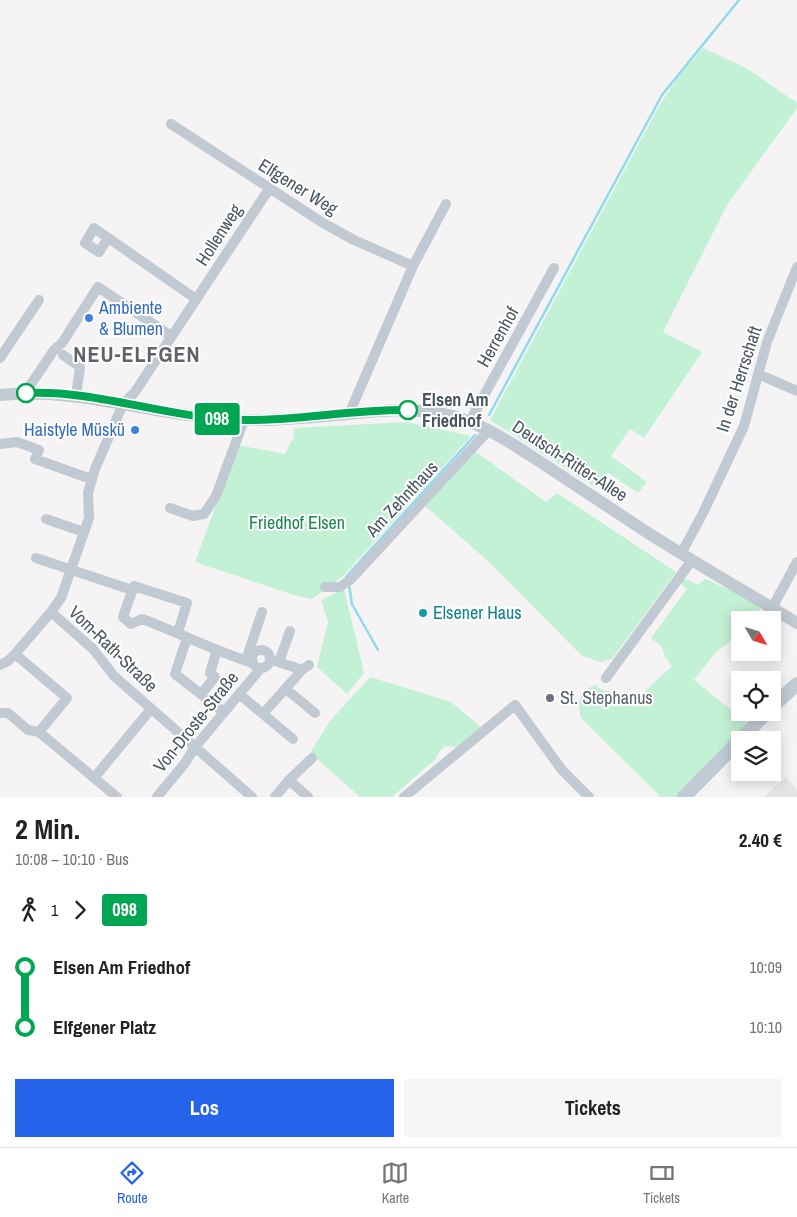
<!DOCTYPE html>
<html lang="de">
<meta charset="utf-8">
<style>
body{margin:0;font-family:"Archivo Narrow",sans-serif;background:#f6f6f6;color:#222;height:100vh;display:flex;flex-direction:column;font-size:19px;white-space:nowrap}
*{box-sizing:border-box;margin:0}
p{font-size:16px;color:#767676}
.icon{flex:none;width:28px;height:28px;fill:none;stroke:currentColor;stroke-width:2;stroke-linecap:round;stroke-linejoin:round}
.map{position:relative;height:797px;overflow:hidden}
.side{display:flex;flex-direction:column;background:#fff;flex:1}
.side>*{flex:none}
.badge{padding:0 10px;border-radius:4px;font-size:18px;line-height:32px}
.needle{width:32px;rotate:129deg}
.tools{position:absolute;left:731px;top:611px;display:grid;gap:10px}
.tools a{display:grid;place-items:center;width:50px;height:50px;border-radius:0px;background:#fff;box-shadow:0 2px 12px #0003;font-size:25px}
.map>.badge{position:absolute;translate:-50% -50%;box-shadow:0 0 0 2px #fff}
.legs{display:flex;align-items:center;gap:8px;height:55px;padding:0 15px;font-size:16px}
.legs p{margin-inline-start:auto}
.headline{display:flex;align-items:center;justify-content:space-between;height:85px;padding:0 15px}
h1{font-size:28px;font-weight:700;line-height:38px}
.action{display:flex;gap:10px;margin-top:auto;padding:10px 15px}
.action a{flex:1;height:58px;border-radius:0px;background:#2563eb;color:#fff;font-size:20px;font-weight:700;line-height:58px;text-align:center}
.action a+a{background:#f6f6f6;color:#222}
ul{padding:0 15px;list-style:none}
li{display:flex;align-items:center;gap:18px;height:60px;font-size:19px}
li i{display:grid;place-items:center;width:8px;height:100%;margin:0 6px;background:currentColor}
li i::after{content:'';width:12px;height:12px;margin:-6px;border:4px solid;border-radius:50%;background:#fff}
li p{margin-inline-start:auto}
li:first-child i{background:linear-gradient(#0000 50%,currentColor 0)}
li:last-child i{background:linear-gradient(currentColor 50%,#0000 0)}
.dock{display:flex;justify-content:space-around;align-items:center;height:70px;border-top:1px solid #e0e0e0;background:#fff;font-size:14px;color:#767676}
.dock a{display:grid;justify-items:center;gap:2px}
.dock .active{color:#2563eb}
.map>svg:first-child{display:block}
.education{fill:#e6e4e5}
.green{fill:#c3f1d5}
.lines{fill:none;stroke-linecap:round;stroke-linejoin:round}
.stream{stroke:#90daee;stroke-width:2.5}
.minor{stroke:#c1cad2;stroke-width:10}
.tertiary{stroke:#c1cad2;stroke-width:12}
.secondary{stroke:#c1cbd6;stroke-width:14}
.line-1-casing{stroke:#fff;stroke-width:11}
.line-1{stroke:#00a651;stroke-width:8}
.shop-dot{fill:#3f7fe0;stroke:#fff;stroke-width:2}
.stop-1-dot{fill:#fff;stroke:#00a651;stroke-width:2.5}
.culture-dot{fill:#0f9aa8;stroke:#fff;stroke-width:2}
.worship-dot{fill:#6b7280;stroke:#fff;stroke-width:2}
.labels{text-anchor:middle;stroke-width:4;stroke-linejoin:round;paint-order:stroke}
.street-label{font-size:18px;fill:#4a5661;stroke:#fff}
.shop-label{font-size:18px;fill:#366cbe;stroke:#fff;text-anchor:start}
.stop-label{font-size:18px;font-weight:bold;fill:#4a5661;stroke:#fff;text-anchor:start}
.park-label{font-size:18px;fill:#17864f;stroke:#fff}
.culture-label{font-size:18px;fill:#0d838f;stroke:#fff;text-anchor:start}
.worship-label{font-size:18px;fill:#5b616d;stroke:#fff;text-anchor:start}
.district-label{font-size:22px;font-weight:bold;letter-spacing:1px;fill:#5f6368;stroke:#fff}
</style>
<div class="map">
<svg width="797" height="797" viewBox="0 0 797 797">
<rect width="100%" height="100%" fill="#f5f3f3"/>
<path class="education" d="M786,777L797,790V797H764Z"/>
<path class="green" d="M703,48L746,68L797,103V108L727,205L663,332L702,352L644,438L630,429L611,456L647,482L638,493L607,472L596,488L490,420L659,106L678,77Z
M406,422L471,436L344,575L312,599L297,596L195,562L238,445L285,454L293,438L294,428Z
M473,450L546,502L557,493L676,572L612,659L600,662L581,655L489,562L423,504Z
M684,578L698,585L705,579L764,605L751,620H740V633L715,653L694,680L751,726L681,797H661L581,718C577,701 578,693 595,685L602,690L609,691L630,705L672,666L665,657L662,647L651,638L687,589L680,583Z
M344,589L364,673L347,694L317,667L328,622L321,600Z
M370,677L451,702L481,727L457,747L445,746L437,755L436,759L392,797H360L310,753L330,721Z"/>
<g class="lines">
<path class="stream" d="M489,415L662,95L739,0
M346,577L475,435
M349,585L352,604L378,650"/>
<path class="minor" d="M171,124L323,223L354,240L413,266
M108,238L99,252L85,243L94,228L196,299
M63,355L80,367L76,396
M0,358L39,300
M758,374L797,391
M25,393L54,350L62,343L98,287L171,336
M349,414L413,266L446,204
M470,421L554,268
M0,444L17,442L39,450L35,459L91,479
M170,508L193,516L204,514L216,496L244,420
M46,519L84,532
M681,554L703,513L744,426L767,342L797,267
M36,558L132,590
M325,587H340L350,580L489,430
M772,608L797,562
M51,612L93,649L114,676L252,797
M178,632L187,603L134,586L123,617L131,624L142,619C180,633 214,651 253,663
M187,638L175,674L224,712
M252 659a9 9 0 1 1 18 0a9 9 0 1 1-18 0Z
M15,654L67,698L39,732
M270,659L302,670
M246,660L262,612
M279,662L290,631
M0,665L8,661L15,654L51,612L61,598L89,518L88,493L95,469L123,404L135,392L269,189
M606,678L692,560
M286,689L315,713
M201,694L215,677L210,673L217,650
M239,694L293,739
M0,713H8L28,730L39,732L117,797
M263,714L302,670L309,665
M94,778L151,709
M289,780L308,797
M157,797L185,763L195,747L261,668
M275,797L289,780L312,758
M404,797L515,705L562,770L589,797"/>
<path class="tertiary" d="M0,395C73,387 142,412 214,418C258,423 303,418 347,414C377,411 407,408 437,413C478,419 511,443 545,465C577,486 610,508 642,529C693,562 746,592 797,623"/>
<path class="secondary" d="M772,707L797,684
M740,740L767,712
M684,797L740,740"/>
</g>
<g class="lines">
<g class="line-1-casing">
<path id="line-1" d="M26,393C92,390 157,414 222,419C285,424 346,409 408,410"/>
</g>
<use href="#line-1" class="line-1"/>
</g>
<g class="shop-dot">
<circle cx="89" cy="318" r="5"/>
<circle cx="135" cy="430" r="5"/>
</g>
<g class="stop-1-dot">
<circle cx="26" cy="393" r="9"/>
<circle cx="408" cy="410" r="9"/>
</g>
<circle class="culture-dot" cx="423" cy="613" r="5"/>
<circle class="worship-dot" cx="550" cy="698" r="5"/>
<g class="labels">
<g class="street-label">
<text transform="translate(298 187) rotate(32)" y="6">Elfgener Weg</text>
<text transform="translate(219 235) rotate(-57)" y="6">Hollenweg</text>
<text transform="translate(498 337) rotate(-61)" y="6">Herrenhof</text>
<text transform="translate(739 379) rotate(-72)" y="6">In der Herrschaft</text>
<text transform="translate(570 461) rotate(33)" y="6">Deutsch-Ritter-Allee</text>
<text transform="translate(402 499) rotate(-47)" y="6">Am Zehnthaus</text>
<text transform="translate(113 649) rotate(44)" y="6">Vom-Rath-Straße</text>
<text transform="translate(196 722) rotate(-51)" y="6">Von-Droste-Straße</text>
</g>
<g class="shop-label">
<text x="99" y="314">Ambiente<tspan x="99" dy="21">&amp; Blumen</tspan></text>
<text x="125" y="436" text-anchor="end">Haistyle Müskü</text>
</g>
<g class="stop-label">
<text x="422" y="406">Elsen Am<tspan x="422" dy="21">Friedhof</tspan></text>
</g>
<g class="park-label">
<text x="297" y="529">Friedhof Elsen</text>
</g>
<g class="culture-label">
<text x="433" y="619">Elsener Haus</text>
</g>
<g class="worship-label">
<text x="560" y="704">St. Stephanus</text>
</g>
<g class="district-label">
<text x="137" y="362">NEU-ELFGEN</text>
</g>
</g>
</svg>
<div class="tools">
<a><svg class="needle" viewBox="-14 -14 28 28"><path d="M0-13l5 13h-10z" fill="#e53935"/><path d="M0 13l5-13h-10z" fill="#767676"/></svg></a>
<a><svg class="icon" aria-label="locate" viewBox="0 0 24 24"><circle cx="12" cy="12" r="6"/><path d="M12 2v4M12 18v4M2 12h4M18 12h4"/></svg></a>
<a><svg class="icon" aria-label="layers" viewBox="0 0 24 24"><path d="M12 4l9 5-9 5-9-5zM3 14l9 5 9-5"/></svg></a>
</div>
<b class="badge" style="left:217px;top:419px;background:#00a651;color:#fff">098</b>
</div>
<section class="side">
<div class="headline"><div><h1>2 Min.</h1><p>10:08 – 10:10 · Bus</p></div><b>2.40 €</b></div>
<div class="legs"><svg class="icon" aria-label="walk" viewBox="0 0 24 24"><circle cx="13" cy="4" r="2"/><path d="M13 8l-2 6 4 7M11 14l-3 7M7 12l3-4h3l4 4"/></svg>1<svg class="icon" aria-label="forward" viewBox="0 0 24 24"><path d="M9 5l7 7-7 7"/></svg><b class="badge" style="background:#00a651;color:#fff">098</b></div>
<ul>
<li><i style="color:#00a651"></i><b>Elsen Am Friedhof</b><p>10:09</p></li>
<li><i style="color:#00a651"></i><b>Elfgener Platz</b><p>10:10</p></li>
</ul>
<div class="action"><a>Los</a><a>Tickets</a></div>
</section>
<nav class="dock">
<a class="active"><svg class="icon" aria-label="directions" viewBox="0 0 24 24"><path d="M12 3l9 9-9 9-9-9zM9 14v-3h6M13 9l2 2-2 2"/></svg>Route</a>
<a><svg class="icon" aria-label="map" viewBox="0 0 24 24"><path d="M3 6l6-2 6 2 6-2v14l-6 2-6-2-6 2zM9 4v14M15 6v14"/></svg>Karte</a>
<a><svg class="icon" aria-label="tickets" viewBox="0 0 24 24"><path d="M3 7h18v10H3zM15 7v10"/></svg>Tickets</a>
</nav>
